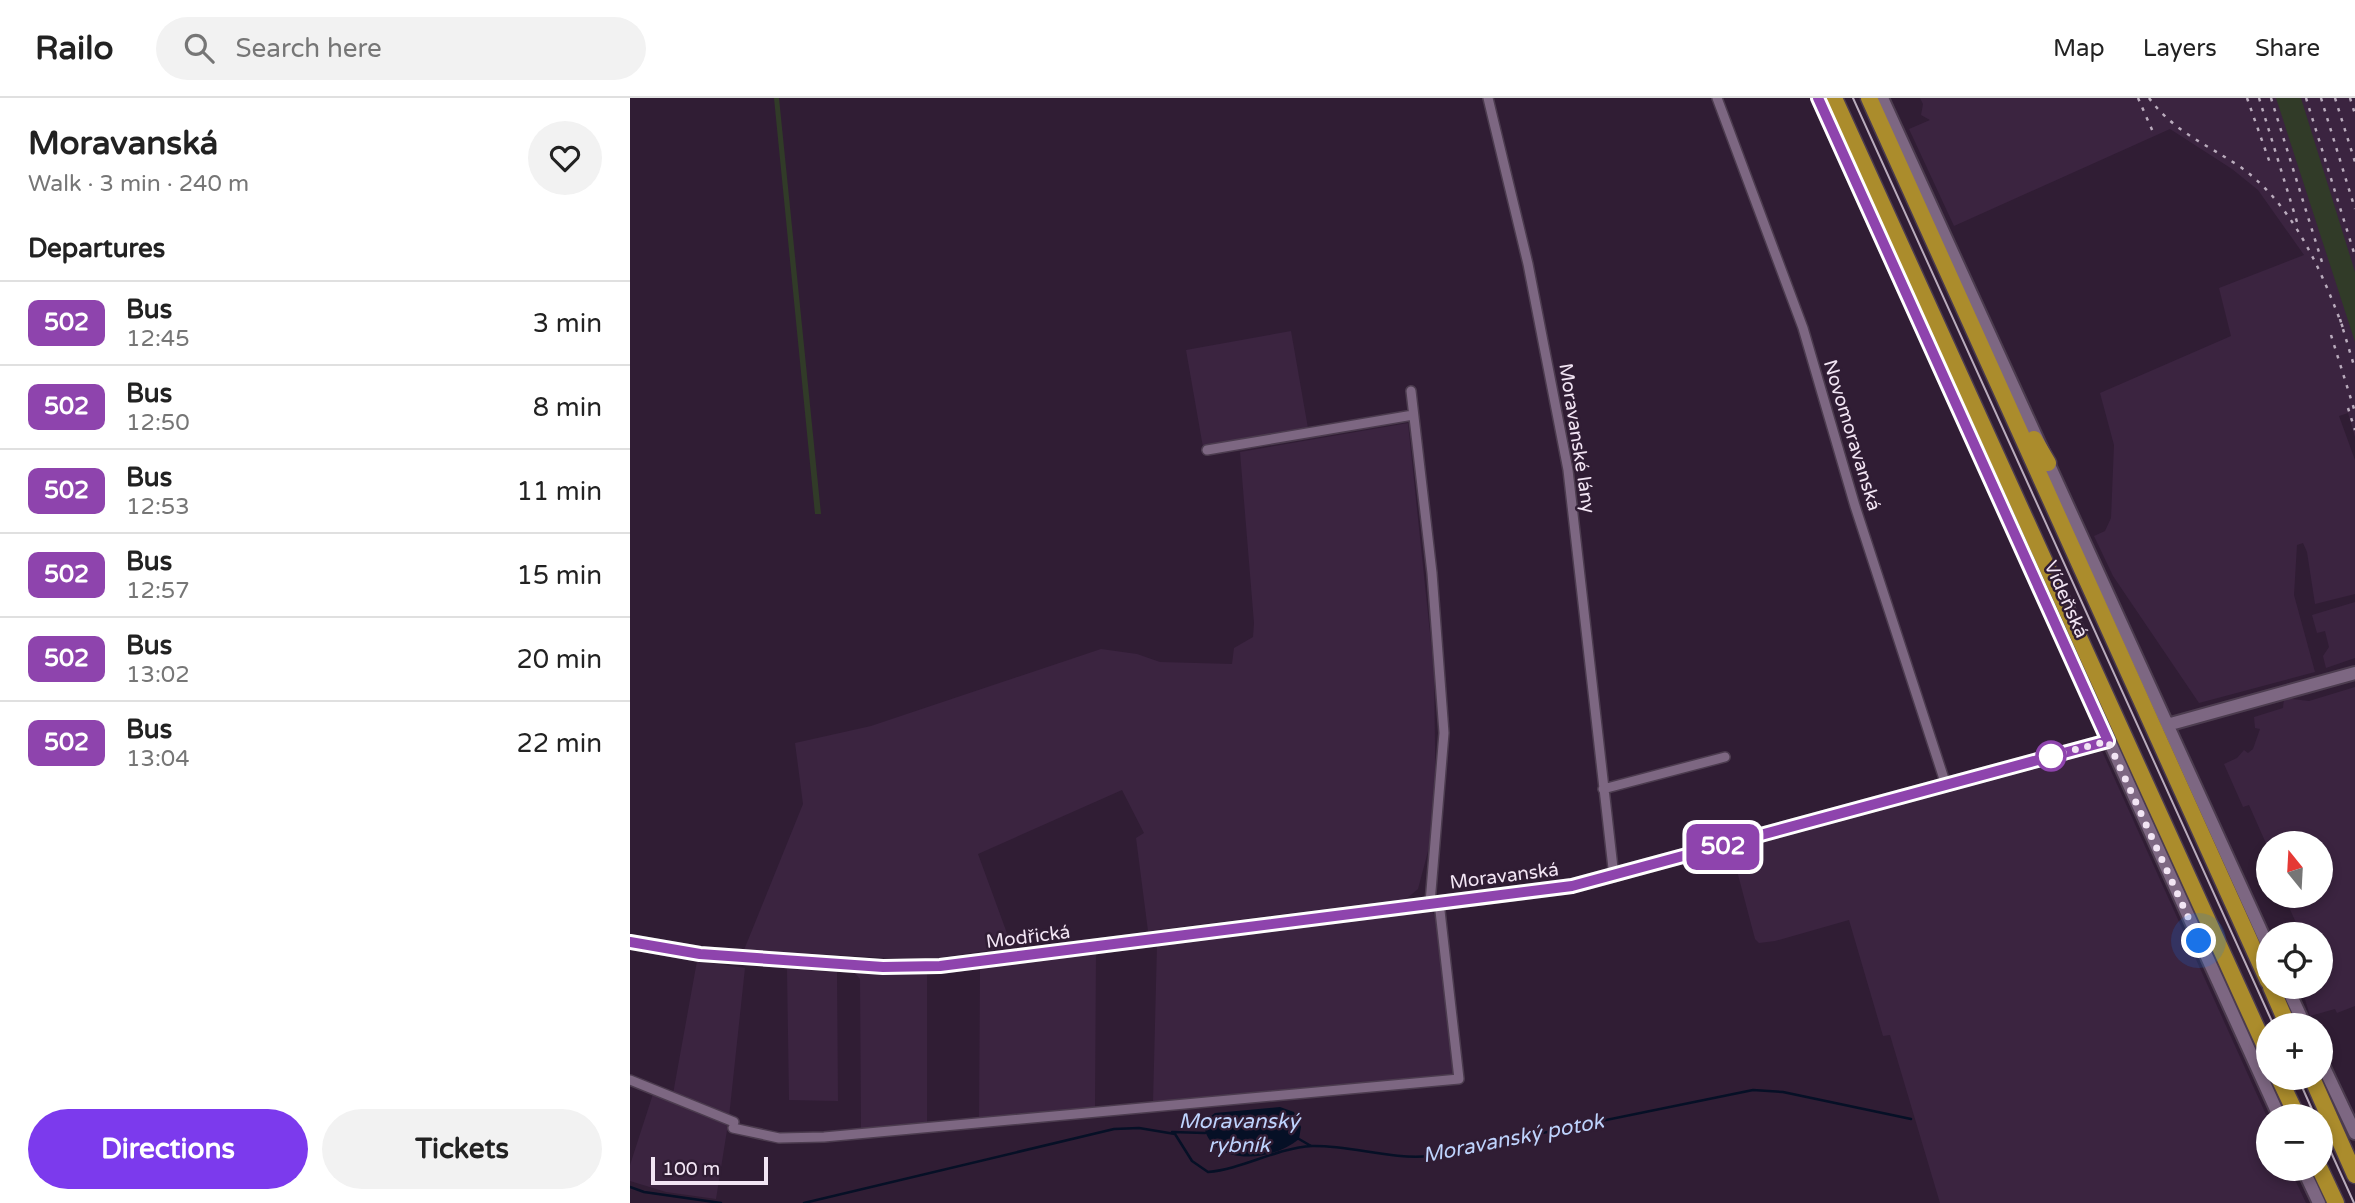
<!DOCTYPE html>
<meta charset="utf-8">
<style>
body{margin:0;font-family:"Varela Round",sans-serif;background:#f2f2f2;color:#222;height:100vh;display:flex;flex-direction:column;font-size:26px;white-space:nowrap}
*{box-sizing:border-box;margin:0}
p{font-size:23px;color:#767676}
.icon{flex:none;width:38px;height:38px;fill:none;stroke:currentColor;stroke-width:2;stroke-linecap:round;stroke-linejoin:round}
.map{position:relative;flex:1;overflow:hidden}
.panel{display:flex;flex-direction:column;background:#fff;width:630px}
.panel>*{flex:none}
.badge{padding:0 14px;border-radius:10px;font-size:24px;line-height:46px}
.needle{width:46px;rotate:342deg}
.controls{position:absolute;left:1626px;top:733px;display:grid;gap:14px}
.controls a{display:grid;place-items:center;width:77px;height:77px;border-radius:50%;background:#fff;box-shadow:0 4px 10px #0003;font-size:35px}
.scale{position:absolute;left:21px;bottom:18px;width:117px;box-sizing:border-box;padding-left:7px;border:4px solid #f2e5f4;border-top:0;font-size:19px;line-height:24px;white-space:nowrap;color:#f2e5f4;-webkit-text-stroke:5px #301d34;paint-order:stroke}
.you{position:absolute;width:35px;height:35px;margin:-18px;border:5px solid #fff;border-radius:50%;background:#1a73e8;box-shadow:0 0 0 10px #1a73e833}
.map>.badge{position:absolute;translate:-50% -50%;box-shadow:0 0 0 4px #fff}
h2{padding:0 28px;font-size:26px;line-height:63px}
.round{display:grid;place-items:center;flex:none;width:74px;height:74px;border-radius:37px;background:#f2f2f2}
.head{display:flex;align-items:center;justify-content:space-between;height:119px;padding:0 28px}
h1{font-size:33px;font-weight:700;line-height:52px}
.primary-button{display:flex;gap:14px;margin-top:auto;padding:14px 28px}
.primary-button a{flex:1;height:80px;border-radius:42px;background:#7c3aed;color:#fff;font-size:28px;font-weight:700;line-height:80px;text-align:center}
.primary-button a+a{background:#f2f2f2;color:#222}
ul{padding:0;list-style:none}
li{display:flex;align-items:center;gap:21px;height:84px;padding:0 28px;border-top:2px solid #e0e0e0}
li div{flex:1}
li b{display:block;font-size:26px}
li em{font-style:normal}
li .badge{min-width:77px;font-weight:700;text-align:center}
header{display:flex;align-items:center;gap:42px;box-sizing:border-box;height:98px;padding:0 35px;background:#fff;border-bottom:2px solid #e0e0e0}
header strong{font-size:33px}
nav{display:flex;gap:38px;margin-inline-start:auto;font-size:24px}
.search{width:490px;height:63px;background:#f2f2f2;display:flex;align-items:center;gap:18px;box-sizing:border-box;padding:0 24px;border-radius:38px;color:#767676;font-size:26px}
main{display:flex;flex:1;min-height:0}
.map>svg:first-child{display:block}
.built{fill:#3b2440}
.green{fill:#313b28}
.water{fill:#061026}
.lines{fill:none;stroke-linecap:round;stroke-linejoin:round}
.stream{stroke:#061026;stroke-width:2.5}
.street-casing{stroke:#4c3c4f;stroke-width:12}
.secondary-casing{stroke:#4c3c4f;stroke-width:16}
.highway-casing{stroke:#4c3c4f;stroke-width:19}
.street{stroke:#7d6782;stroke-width:9}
.secondary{stroke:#7d6782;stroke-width:12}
.highway{stroke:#ab8c2c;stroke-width:16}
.tram{stroke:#baacbd;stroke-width:2}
.rail{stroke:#baacbd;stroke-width:2.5;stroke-dasharray:3.5 7;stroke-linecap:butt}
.line-casing{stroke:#fff;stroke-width:16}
.line{stroke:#8e44ad;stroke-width:10}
.walk{stroke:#f2e5f4;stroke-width:7;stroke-dasharray:0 12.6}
.stop-dot{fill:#fff;stroke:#8e44ad;stroke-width:3.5}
.labels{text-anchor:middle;stroke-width:5;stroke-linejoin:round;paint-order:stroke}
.street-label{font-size:19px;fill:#f2e5f4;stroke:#301d34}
.water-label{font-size:21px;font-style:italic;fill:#bed3fd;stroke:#301d34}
</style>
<header>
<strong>Railo</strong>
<div class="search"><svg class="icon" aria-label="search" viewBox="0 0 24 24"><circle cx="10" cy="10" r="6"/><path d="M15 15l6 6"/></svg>Search here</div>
<nav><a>Map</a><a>Layers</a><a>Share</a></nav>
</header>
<main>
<section class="panel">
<div class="head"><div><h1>Moravanská</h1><p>Walk · 3 min · 240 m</p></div><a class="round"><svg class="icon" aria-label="heart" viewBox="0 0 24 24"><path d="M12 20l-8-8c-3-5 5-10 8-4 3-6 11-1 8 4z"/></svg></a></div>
<h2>Departures</h2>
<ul>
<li><span class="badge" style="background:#8e44ad;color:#fff">502</span><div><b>Bus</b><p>12:45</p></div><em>3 min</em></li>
<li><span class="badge" style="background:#8e44ad;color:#fff">502</span><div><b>Bus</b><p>12:50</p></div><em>8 min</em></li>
<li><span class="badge" style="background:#8e44ad;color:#fff">502</span><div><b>Bus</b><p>12:53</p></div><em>11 min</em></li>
<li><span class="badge" style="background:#8e44ad;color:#fff">502</span><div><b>Bus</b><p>12:57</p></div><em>15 min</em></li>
<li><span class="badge" style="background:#8e44ad;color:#fff">502</span><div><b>Bus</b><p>13:02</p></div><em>20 min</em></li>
<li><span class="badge" style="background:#8e44ad;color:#fff">502</span><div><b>Bus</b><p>13:04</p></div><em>22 min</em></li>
</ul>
<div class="primary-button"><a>Directions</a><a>Tickets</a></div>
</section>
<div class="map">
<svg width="1725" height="1105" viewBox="0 0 1725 1105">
<rect width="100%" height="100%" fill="#301d34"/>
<path class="built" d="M1290,0H1725V339L1718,315L1709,318L1725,362V496L1685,506L1677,454L1673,445L1667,447L1664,497L1685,574L1569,605L1483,478L1464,438L1475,433L1481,420L1484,347L1470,295L1601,238L1589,190L1674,157L1628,92L1602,71L1540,31L1324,128L1279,31L1300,22L1291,17L1293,6Z
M661,233L679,336L574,355L556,252Z
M778,325L804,573L806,723L788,791L776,801L518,833L506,740L514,735L492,692L348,756L382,849L294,862L114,852L173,706L165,645L241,628L471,551L507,556L530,564L602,566L604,550L623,539L624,525L610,354Z
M1725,504V560L1696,570L1693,558L1699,549L1695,533L1687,535L1682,517Z
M1725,589V908L1707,915L1705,911L1680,918L1674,898L1695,888L1691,879L1690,836H1671L1654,798H1690V746H1638V750L1619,707L1613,709L1594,666L1607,660L1614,652L1618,655L1623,651L1630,631L1625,630L1624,619L1653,610L1654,600L1679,603Z
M1472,653L1638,1021V1071H1660L1676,1105H1310L1260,937L1253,938L1219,822L1145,843L1129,845L1125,841L1106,769L1102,770L1097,753Z
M800,812L808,820L825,975L821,978L523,1005L527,847Z
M466,854L465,1010L349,1021L350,871Z
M67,863L115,870L99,1019L43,996Z
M157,871L207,874L208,1003L159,1002Z
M224,874L297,876V1027L231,1031L230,881Z
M23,996L98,1026L86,1101L36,1094L0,1083V1067Z"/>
<path class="green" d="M144,0H149L191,416H185Z
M1646,0H1671L1725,174V244Z"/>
<path class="water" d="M650,1009L664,1014L671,1029L669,1041C642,1064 579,1070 573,1024L585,1015Z"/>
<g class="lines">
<path class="stream" d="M542,1034L575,1035
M669,1041L681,1048
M0,1089L14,1094L91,1105
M174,1105L484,1031L509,1030L545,1036L562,1063L578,1074C613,1071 646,1050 682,1048C721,1047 760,1062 800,1058L1123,992L1153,994L1281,1021"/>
<g class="street-casing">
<path id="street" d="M858,0L898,166L938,372L984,779
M1087,0L1173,230L1225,408L1316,687
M781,293L802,475L814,635L800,805
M577,352L783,317
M973,691L1095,659
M0,982L104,1024
M103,1030L149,1040L194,1039L829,981L809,804"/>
</g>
<g class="secondary-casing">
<path id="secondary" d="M1188,0L1649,1018
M1252,0L1638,848
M1537,627L1725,575
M0,844L70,856L253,869L310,868L942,788L1478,643
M1657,889L1675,928
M1690,961L1725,1035
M1673,1071L1689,1105"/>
</g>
<g class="highway-casing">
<path id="highway" d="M1204,0L1638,955
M1239,0L1638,883
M1404,341L1418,365
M1641,889L1658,928
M1649,980L1667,1018
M1682,980L1725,1077
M1690,1071L1706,1105"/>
</g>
<use href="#street" class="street"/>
<use href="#secondary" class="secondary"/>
<use href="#highway" class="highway"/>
<path class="tram" d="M1223,0L1644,928
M1668,980L1685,1018
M1690,1030L1724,1105"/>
<path class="rail" d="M1508,0L1523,34
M1519,0C1543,33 1576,46 1609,68C1662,105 1691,171 1713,230
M1617,0L1641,68
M1629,0L1667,124
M1641,0L1692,164
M1676,0L1725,158
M1691,0L1725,111
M1705,0L1725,64
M1720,0L1725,16
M1710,221L1725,271
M1701,237L1725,314
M1718,310L1725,332"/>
</g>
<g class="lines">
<g class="line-casing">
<path id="line" d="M0,844L70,856L253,869L310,868L942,788L1478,643L1188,0"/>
</g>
<use href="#line" class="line"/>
<path class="walk" d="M1421,658L1478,643L1569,843"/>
</g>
<circle class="stop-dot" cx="1421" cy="658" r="14"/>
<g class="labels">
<g class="street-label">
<text transform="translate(1223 337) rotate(73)" y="7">Novomoravanská</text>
<text transform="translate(948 340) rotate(81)" y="7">Moravanské lány</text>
<text transform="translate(1437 501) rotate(66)" y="7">Vídeňská</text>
<text transform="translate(874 777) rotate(-7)" y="7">Moravanská</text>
<text transform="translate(398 838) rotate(-7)" y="7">Modřická</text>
</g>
<g class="water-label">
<text x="609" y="1030">Moravanský<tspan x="609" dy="24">rybník</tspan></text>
<text transform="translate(883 1040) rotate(-11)" y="7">Moravanský potok</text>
</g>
</g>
</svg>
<div class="controls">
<a><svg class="needle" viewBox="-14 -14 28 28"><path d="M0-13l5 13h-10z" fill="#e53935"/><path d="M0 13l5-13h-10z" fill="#767676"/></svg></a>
<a><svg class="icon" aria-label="locate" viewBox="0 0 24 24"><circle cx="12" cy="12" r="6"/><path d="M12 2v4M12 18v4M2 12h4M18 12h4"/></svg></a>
<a>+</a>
<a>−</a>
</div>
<div class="scale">100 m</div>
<div class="you" style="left:1569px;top:843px"></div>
<b class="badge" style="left:1093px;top:749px;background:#8e44ad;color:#fff">502</b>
</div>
</main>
